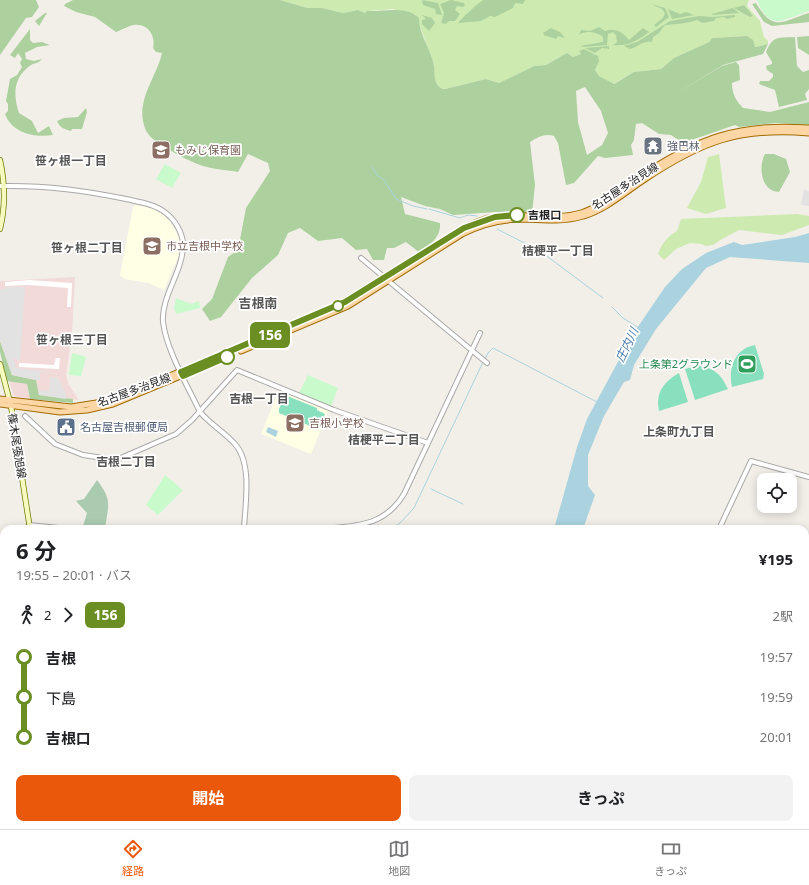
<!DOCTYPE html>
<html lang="ja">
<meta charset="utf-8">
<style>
body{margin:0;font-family:"Noto Sans","Noto Sans JP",sans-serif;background:#f2f2f2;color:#202124;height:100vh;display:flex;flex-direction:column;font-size:15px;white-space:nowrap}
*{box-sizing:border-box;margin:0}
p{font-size:13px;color:#757577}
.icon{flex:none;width:22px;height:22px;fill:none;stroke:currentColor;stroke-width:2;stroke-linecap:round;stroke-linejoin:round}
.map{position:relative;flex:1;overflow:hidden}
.side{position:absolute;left:0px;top:525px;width:809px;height:304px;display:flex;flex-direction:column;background:#fff;border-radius:12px 12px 0 0;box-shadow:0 2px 10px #0003}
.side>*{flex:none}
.badge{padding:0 8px;border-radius:6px;font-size:14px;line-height:26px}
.buttons{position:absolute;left:757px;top:473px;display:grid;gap:8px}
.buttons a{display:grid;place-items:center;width:40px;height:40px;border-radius:8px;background:#fff;box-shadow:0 2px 10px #0003;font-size:20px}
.map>.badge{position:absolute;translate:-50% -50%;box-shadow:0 0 0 2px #fff}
.legs{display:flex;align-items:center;gap:6px;height:44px;padding:0 16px;font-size:13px}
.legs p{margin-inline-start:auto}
.summary{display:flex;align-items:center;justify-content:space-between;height:68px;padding:0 16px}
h1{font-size:22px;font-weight:700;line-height:30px}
.cta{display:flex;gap:8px;margin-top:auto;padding:8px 16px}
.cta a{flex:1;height:46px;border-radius:8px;background:#ea580c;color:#fff;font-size:16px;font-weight:700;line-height:46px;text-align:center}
.cta a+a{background:#f2f2f2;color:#202124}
ul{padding:0 16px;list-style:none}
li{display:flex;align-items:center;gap:14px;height:40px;font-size:15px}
li i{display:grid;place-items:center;width:6px;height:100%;margin:0 5px;background:currentColor}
li i::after{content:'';width:10px;height:10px;margin:-5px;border:3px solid;border-radius:50%;background:#fff}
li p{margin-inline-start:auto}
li:first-child i{background:linear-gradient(#0000 50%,currentColor 0)}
li:last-child i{background:linear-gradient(currentColor 50%,#0000 0)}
.tabs{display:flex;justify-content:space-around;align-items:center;height:56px;border-top:1px solid #e0e0e0;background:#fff;font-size:11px;color:#757577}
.tabs a{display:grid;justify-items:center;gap:2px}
.tabs .active{color:#ea580c}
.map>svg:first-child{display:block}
.residential{fill:#e0dfdf}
.commercial{fill:#f2dad9}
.education{fill:#ffffe5}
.grass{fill:#cdebb0}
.forest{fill:#add19e;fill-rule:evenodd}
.cemetery{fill:#aacbaf}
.park{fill:#c8facc}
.pitch{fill:#88e0be}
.parking{fill:#e2e2e2}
.water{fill:#aad3df}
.pier{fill:#fff}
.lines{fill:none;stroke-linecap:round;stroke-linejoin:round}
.stream{stroke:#aad3df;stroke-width:1}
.river{stroke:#aad3df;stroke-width:5}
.tertiary-casing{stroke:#a9a9a9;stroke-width:6}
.secondary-casing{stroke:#707d05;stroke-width:6}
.primary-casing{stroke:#a06b00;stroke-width:7}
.tertiary{stroke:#fff;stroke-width:4}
.secondary{stroke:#f7fabf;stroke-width:4.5}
.primary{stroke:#fcd6a4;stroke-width:5}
.line-1-casing{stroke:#fff;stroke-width:9}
.line-1{stroke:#6b8e23;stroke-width:6}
.stop-1-dot{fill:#fff;stroke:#6b8e23;stroke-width:2}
.labels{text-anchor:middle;stroke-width:3.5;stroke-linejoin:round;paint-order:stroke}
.worship-label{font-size:11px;fill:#5b616d;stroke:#fff;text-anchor:start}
.education-label{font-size:11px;fill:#785e54;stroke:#fff;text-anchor:start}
.street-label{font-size:11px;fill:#222;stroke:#fff}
.stop-label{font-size:11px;font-weight:bold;fill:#222;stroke:#fff;text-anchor:start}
.leisure-label{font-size:11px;fill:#27864d;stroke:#fff;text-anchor:end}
.service-label{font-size:11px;fill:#4e5e75;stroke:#fff;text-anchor:start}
.neighbourhood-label{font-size:12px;font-weight:bold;fill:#555;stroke:#fff}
.water-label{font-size:12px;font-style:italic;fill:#4a7aab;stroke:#fff}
.quarter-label{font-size:13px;font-weight:bold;fill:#555;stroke:#fff}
</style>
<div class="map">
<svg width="809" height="829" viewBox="0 0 809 829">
<rect width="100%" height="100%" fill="#f2efe9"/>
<path class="residential" d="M809,808V829H798L800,825H805V816Z"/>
<path class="commercial" d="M75,277L72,334L66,375L69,385L79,400L39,395L36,380L12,375L0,341V281Z
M9,381L27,384L30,399L14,396Z"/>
<path class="education" d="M136,205L151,208L163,214L173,225L179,238V255L164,290L148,283L125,279L120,275L133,207Z
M279,390L329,410L311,454L261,434Z"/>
<path class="grass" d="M280,0H749L747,6L760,21L764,37L768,41V44L755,47L747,36L712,38L709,42L674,58L661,69L634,72L613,84L599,76L595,70L597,66L595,54L579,51L581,54L573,57L570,55L560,57L546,65L534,66L499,83L486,79L445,89L439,87L435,80L434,65L416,15L393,9L368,11L365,13L358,10L343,13L322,8H307Z
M719,154L726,208L706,214L687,208L701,182L708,157Z
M797,214L809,216V225L782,235L739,230L722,239L713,245L706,246L701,244L690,243L676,249L664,260L658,254C662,243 667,237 677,231L681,219Z"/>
<path class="forest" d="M0,0H36L39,7L32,17L26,18L0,55Z
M73,0H280L307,8H322L343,13L358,10L365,13L367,11C384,12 405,5 419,18C419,35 431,49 434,66C435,71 434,77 436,82C438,86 440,89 445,89L486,79L499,83L534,66L546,65L567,53L573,57L581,54L579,51L584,49L598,56L599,61L595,70L599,76L614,84L634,72L661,69L674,58L709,42L712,38L747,36L753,40L755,47L768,44L763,54L723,65L675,94L722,66L736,62L739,65L740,80L732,83C732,93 736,101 743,108L770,112L809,102V125L776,123L739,127L735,125L683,143L671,135L659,134L642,123L636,124L634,140L631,145L633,155L605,158L598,156L574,183L566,185L558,143L554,136C545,133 538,137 530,142L535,185L532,214L496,212L453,215L440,209L425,206L401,197L405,214L440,223C441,238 430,244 420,253L406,242L394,248H387L384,260H373L367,249L356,250L342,238L318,241L300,228L288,233L278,255L252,278L221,317L210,321L202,309L212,299L228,257L238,250L246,208L270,171L268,163L248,154L238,172C227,170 218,170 207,167C193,164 159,146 149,135C143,128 141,114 143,105C146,87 158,71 162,53L156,52L153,48C156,36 148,23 134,25C128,26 121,30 116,32L95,17L76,12L64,6L65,4ZM585,87L601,111L608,133L602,145L587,155L578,122L576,91Z
M422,0L438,3L442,15L436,14L435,9L423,5Z
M451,0L464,3L465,5L463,7L457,6L455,10L460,14L455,21H449L446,24L441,23L444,13L440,4Z
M483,0H525L523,4L515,3L513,8L495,17L490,16L481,21L458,23C461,19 478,3 483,0Z
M756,3C774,33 782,21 809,13V22L772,26L764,22L752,4Z
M651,4L665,8L669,17L656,27L654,25L663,18L665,13L662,9Z
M744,5L753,16L750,17L734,8Z
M733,8L739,13L712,15V14Z
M668,9L680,14L686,12L694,15L672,19Z
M45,13H47L39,26L35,21Z
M422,15L432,18L435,23L429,31L422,24V20L426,19Z
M735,15V17L727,19L724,17L716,18L714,21L702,23L697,20C686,24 676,24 665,25L659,33L653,37L652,42C643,40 638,47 630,49L624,46L637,42L670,21L699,16L714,17Z
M599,27L605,31C615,27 624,33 629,40L643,28L649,32C639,40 627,47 613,45L617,42L616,35L613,32L608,34L607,45L584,47L580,46L603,42V37C596,32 586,30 579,35L581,30L590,31Z
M551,28L560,32L565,38L558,36L556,39L544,35L543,33Z
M30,29V40L33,43L42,42L50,45L37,47L25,53L26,59L34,61L42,59C39,63 35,63 31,65C13,77 13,95 19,113L32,121L38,133L49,126L53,135C34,138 12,133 5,114L8,111V104L6,101L10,79L17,75L22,67L20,63L22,59L18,53L15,58L10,55Z
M809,36V55L798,48L797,37Z
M795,37L797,66L803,72L809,70V89L805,94L807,100L779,107L775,90L759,84L760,81H769L773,77V74L767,70L766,66L772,64V62L766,52C773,35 778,38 795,37Z
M609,46V49L602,48L595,53L585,48Z
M86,108L87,112L82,129H72L71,131C64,129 60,128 57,121L64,118L78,117Z
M765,154H774L786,159L790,172L779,192C761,192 758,166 765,154Z
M0,341L12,375L36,380L39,395L73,399V403L30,399L27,384L7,381L0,352Z"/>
<path class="cemetery" d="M97,480C113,501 108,505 105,529H82L87,513L76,501L84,499Z"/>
<path class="park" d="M757,0H809V11C783,19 771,33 757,0Z
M165,164L181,173L172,188L156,179Z
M176,298L191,304L199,301L200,308L176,314L174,308Z
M72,353L86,357L81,376L69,375Z
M308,375L338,388L331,406L299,393Z
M165,475L183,490L158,515L146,505Z"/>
<path class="pitch" d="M755,345L764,374L763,379L732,387C728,369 734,349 755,345Z
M699,365C716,370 720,373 728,389L695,400L685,369Z
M679,373L688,402L659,411C655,392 664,382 679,373Z
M285,395L317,408V410L325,414L320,426L315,428L279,413V409Z"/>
<path class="parking" d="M804,190L809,191V206L801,205Z
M5,287H25L20,360L13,359L17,368L56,373L40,372V380H36L12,375L0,341V289H4Z
M50,377L58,378L66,394V399L39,395L38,390L49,391Z
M469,825H487L490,829H469Z"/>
<path class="water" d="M809,233V263L730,257L706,268L656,329L634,365L630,380L624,382L604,416L588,455V486L595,495L583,529H554L577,447L587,419L633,334L665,287L682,269L706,253L734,242L742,245L795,237Z
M268,427L278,431L276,437L266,432Z
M0,591L4,592V649L0,646Z"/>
<path class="pier" d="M29,280L72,283L71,307H67L68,288L29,285L5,286V282Z
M56,358H60L59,369L19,367V363L54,365Z"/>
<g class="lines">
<path class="stream" d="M372,167L378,176L384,180L396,199L413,206L427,209
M429,209L460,218L468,215L477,216
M497,229L540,251L603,298
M612,307L623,318L639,328
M485,359L488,353L493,348L597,402
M431,489L463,504
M402,528L405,529
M391,529L400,523L414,508L483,362
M805,618L809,615
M805,649L809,644
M0,694L4,697
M0,725H4
M300,825L314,829
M260,827L261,825"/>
<path class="river" d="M409,829L411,825"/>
<g class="tertiary-casing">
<path id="tertiary" d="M0,186C43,185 84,190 126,199C139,202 155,204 166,213C175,220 182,232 183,243C184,271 161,295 163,322C166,349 188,387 200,412C210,424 223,431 234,443C253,462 245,504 244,529
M361,258L487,363
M25,416L55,444L83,455L116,460L176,434L192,420L237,370L334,410L428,443
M29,525L69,529
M321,529C355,526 384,527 404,494L480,333
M719,529L751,461L809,477
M805,760L809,762
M578,829L580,825
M713,829L715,825"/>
</g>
<g class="secondary-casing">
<path id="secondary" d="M0,160C5,183 6,205 0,229
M0,364L11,406L30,529
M0,582L4,578"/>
</g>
<g class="primary-casing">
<path id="primary" d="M241,351L348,306L462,234C481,224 501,219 523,219C543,220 563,222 583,216C605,210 625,192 645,179C702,141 740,127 809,133
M0,399L71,407L109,401L334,308L457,232C470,224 485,218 500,216C527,213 555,221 581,213C603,206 622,189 641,176C698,138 739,123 809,128
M0,404L60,412L87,410L113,404L224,358
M805,634L809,630
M805,806L809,798
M428,829L434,825
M794,829L796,825"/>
</g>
<use href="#tertiary" class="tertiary"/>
<use href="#secondary" class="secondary"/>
<use href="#primary" class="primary"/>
</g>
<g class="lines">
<g class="line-1-casing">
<path id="line-1" d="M227,357L183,376L181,372L345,302L464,228L495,217L517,215"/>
</g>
<use href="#line-1" class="line-1"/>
</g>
<defs>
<g id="temple-square" transform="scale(1)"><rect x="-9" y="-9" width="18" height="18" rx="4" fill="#6b7280" stroke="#fff"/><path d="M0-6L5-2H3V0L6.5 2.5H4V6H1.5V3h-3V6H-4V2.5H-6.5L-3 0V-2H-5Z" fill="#fff"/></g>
<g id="school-square" transform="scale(1)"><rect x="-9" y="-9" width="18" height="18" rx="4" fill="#8d6e63" stroke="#fff"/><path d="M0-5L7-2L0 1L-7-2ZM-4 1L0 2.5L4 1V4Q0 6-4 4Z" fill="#fff"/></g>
<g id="stadium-square" transform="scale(1)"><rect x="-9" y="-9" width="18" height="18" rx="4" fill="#2e9e5b" stroke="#fff"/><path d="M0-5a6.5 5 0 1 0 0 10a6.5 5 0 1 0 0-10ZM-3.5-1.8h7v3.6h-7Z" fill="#fff"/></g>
<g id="civic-square" transform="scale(1)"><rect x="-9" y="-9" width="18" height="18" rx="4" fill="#5c6f8a" stroke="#fff"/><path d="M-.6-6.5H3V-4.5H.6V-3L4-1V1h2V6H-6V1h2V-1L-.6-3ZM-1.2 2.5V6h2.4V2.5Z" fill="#fff"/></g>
</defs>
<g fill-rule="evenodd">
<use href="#temple-square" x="653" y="146"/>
<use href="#school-square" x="161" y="150"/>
<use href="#school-square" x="152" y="246"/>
<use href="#stadium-square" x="747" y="364"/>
<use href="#school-square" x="295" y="423"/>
<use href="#civic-square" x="66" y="427"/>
</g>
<g class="stop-1-dot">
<circle cx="517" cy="215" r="7"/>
<circle cx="338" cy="306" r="5"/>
<circle cx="227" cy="357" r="7"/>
</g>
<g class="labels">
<g class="worship-label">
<text x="667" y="150">強巴林</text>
</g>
<g class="education-label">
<text x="175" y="154">もみじ保育園</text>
<text x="166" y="250">市立吉根中学校</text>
<text x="309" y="427">吉根小学校</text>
</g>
<g class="street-label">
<text transform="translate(625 186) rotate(-33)" y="4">名古屋多治見線</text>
<text transform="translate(134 390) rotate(-20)" y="4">名古屋多治見線</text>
<text transform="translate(17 446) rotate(81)" y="4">篠木尾張旭線</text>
</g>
<g class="stop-label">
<text x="528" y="219">吉根口</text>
</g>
<g class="leisure-label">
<text x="733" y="368">上条第2グラウンド</text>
</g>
<g class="service-label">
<text x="80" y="431">名古屋吉根郵便局</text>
</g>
<g class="neighbourhood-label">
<text x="71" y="165">笹ヶ根一丁目</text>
<text x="87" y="252">笹ヶ根二丁目</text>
<text x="558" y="255">桔梗平一丁目</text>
<text x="72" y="344">笹ヶ根三丁目</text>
<text x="259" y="403">吉根一丁目</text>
<text x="679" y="436">上条町九丁目</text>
<text x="384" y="444">桔梗平二丁目</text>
<text x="126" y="466">吉根二丁目</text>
</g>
<g class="water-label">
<text transform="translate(627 345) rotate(-64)" y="4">庄内川</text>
</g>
<g class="quarter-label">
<text x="258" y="308">吉根南</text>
</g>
</g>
</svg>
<div class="buttons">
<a><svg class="icon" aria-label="locate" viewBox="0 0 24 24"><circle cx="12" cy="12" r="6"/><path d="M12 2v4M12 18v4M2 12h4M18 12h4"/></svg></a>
</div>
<b class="badge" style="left:270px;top:335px;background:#6b8e23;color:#fff">156</b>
<section class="side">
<div class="summary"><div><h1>6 分</h1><p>19:55 – 20:01 · バス</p></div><b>¥195</b></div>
<div class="legs"><svg class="icon" aria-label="walk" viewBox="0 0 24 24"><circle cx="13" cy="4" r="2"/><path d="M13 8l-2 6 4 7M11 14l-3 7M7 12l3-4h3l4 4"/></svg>2<svg class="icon" aria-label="forward" viewBox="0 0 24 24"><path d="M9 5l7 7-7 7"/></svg><b class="badge" style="background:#6b8e23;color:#fff">156</b><p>2駅</p></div>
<ul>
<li><i style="color:#6b8e23"></i><b>吉根</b><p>19:57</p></li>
<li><i style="color:#6b8e23"></i><span>下島</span><p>19:59</p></li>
<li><i style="color:#6b8e23"></i><b>吉根口</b><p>20:01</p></li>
</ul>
<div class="cta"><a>開始</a><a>きっぷ</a></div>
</section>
</div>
<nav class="tabs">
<a class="active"><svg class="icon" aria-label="directions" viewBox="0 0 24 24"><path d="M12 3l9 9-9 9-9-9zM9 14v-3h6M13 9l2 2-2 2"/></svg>経路</a>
<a><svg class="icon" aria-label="map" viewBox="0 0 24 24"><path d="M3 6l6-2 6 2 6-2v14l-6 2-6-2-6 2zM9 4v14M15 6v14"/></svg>地図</a>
<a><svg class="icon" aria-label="tickets" viewBox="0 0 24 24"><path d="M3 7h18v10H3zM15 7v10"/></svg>きっぷ</a>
</nav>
